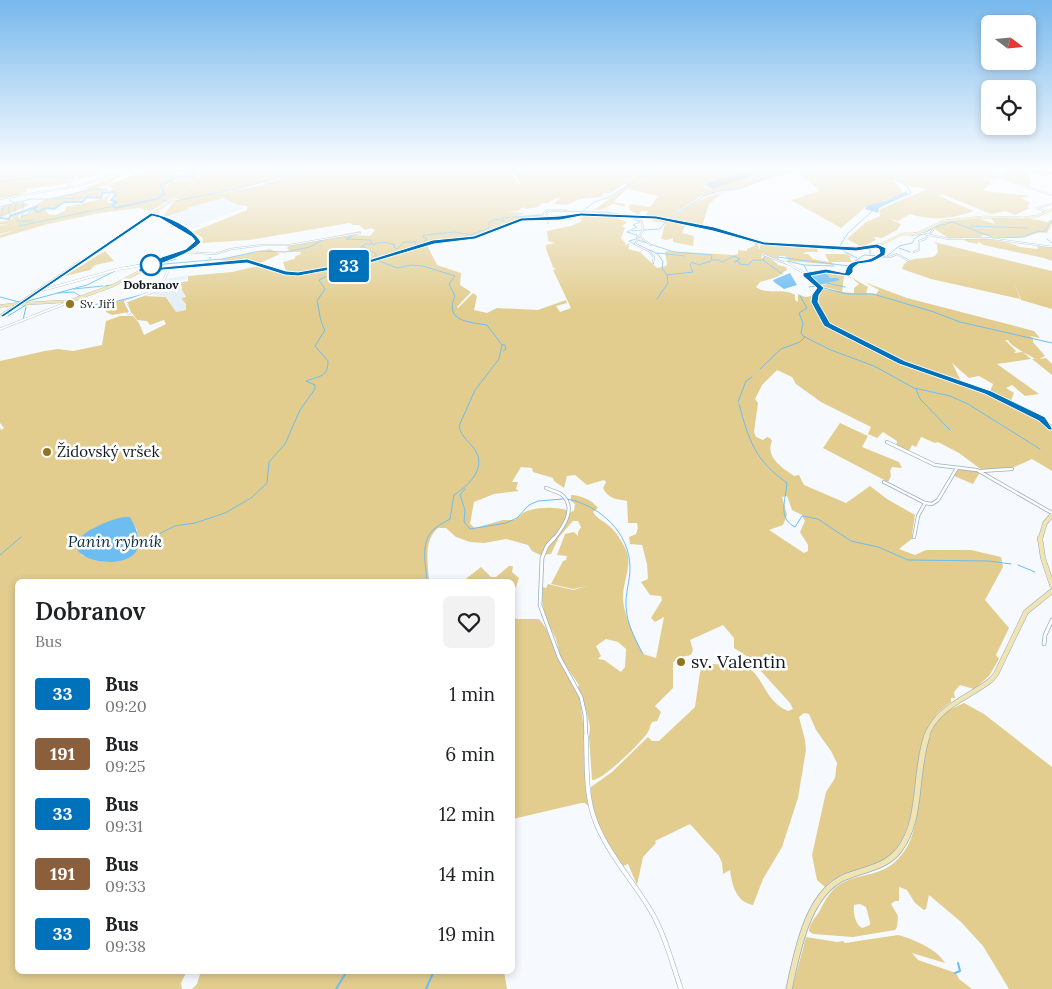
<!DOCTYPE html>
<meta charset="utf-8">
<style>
body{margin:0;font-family:Lora,serif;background:#f2f2f2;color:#202124;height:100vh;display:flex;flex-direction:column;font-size:19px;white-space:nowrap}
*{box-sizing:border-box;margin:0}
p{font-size:16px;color:#757577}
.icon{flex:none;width:28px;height:28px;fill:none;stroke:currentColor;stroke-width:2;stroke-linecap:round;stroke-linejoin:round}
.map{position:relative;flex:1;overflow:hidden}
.drawer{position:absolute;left:15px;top:579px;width:500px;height:395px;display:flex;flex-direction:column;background:#fff;border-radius:8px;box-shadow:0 2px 8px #0003}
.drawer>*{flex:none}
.badge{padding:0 10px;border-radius:4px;font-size:18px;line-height:32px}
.needle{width:32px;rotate:106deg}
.controls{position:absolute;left:981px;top:15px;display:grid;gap:10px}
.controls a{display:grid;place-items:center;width:55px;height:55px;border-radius:8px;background:#fff;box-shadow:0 2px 8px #0003;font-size:25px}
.map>.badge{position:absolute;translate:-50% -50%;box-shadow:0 0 0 2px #fff}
.round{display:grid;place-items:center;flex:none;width:52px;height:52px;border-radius:8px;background:#f2f2f2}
.head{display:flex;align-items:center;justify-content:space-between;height:85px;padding:0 20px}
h1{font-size:24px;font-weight:600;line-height:38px}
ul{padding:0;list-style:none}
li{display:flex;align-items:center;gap:15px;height:60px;padding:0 20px}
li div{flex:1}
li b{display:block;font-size:19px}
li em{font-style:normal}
li .badge{min-width:55px;font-weight:700;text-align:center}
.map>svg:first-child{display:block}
.built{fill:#e3eff8}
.green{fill:#e2cd8f;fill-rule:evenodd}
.water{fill:#6dbdf1}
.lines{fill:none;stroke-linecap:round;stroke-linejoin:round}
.stream-far1{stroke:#6dbdf1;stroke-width:1}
.stream{stroke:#6dbdf1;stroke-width:2}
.river{stroke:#6dbdf1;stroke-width:2}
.runway{fill:#a0a5aa;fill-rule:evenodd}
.street-far4-casing{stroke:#98aebe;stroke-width:2}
.street-far3-casing{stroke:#98aebe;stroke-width:2.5}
.street-far2-casing{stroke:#98aebe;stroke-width:4}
.street-far1-casing{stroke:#98aebe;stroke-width:4.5}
.street-casing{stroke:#98aebe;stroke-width:5}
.secondary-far4-casing{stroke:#98aebe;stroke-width:2.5}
.secondary-far3-casing{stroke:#98aebe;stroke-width:3}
.secondary-far2-casing{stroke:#98aebe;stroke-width:5}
.secondary-far1-casing{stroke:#98aebe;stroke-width:5.5}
.secondary-casing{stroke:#98aebe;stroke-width:7}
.street-far4{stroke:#fff;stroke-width:1}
.street-far3{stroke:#fff;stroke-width:2}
.street-far2{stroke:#fff;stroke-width:2.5}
.street-far1{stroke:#fff;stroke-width:3}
.street{stroke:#fff;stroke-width:4}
.secondary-far4{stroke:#f0e4b2;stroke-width:2}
.secondary-far3{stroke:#f0e4b2;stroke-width:2.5}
.secondary-far2{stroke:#f0e4b2;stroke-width:4}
.secondary-far1{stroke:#f0e4b2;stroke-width:4.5}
.secondary{stroke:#f0e4b2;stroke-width:5.5}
.secondary-bridge-casing{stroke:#98aebe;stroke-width:3;stroke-linecap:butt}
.secondary-bridge{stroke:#f0e4b2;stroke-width:2.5}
.line{fill:#0072bc;stroke:#fff}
.stop-dot{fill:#fff;stroke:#0072bc;stroke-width:2.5}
.poi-dot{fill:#90761c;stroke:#fff;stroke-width:2}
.labels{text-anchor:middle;stroke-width:5;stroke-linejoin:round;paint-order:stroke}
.far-stop-label{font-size:12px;font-weight:bold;fill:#10181d;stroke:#fff}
.far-poi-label{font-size:12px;fill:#10181d;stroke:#fff;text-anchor:start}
.poi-label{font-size:15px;fill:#10181d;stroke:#fff;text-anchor:start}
.water-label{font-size:16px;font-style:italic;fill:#0b2f44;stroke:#fff}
.near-poi-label{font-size:18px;fill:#10181d;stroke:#fff;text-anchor:start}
</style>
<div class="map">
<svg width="1052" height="989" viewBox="0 0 1052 989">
<rect width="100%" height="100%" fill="#f6fafe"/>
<path class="built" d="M717,168H794L798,170L719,195L700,196L680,191Z
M224,198L244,208L199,224L201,226L192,229L170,216L205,202L209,203Z
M188,275L186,279L177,281L185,296L181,298L186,304V310L176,312L167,297L146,294L160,290L167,279Z"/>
<path class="green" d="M0,168H107C99,176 85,180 74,176L73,178L50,174L70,179V182L62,185L26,189L27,191L19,195L0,198V182L4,181H0Z
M152,168L210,169L181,192L151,211L139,208L100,213L48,224L0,238V235L16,230L0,234V226L6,224L0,225V222L13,219L11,216L20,213L18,218L32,213L29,211C30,208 32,206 35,207L32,212L46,210L48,214L55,215L65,211L66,207L102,199L111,194L107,201L111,204L116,203L118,201L112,200L116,192L110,191L114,188L105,185L97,188L108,191L100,193V198L83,197L79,202H63L54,208L35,211L40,206L36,205L44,200L91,189H82L115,177L112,176L123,174L107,185Z
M216,168H310L272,180L205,196L265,185V183L315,168H506L523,188L515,175L508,168H660V170L662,168H757L701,185L710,190L782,168H985L1000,178L989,180L991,183L985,188L984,191L1031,196L1021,198L1030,203L1027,207L1030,208L1015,215L1006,211L991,214L942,194L938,196L974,211C952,219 932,221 910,214L898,221L888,218L901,224L897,230L882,238L874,237L876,240L862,247L847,239L866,222L880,216L879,211L881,209L927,189L913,187L898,181L897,178H891L898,185L903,194L886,201L868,205L841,228L791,200L820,191L797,171L765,179L740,188L717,190L714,193L701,196L668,218L649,216L646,214L648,211H641L639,215L631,211L628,207L631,204L650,207L658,196L628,189L623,192L614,202L625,204V207L613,204L601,210H594L628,185L624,184L611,193H604L602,197L579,199L567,205L554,204L559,199L557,198L548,203H542L538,207L526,209L523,207L518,211L506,212L525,213L518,216L539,214L543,216L501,224L504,226L476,236L432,242L342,266L355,257L364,259L368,255C347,248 350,262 336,267C328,271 295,273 286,271L283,262L294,259L296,256L301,254L300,252H290L287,248L289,246L360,231L362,232L353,235L370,236L375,230L371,228L365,230L359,225H353L350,223L249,240L202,243L203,240L202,237L192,232L247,210V206L238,205L224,198L187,208L189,209L165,217L164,215L173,202L179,200L176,198Z
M1014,168H1052V175L1049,174L1047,176L1031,172L1025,173L1031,176L1030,188L1002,178L1004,171L1015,173Z
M721,194L709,204L702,226L669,219C687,209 700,196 721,194Z
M23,202L29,205L0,218V208L12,203L13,205Z
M588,216H618L617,218L627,222L622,226L625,228L621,238L626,244L624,246L630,243L628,249L640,252L657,268L666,266L667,264L665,252L667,251L734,255L738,254V250L747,251V249L754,246L755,243H758L759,250L761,244L817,248L818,252H806L803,254H808L813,259L829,262L825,254H847L853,258L849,257L852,262H831L835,265L789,261L785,256H778L775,259L763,253L761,259L765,256C771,259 774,260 778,265L786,267L787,270L777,277L760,282L756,287C768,296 783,287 795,295V300L798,302V294L805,297L812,296L815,304L816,294L822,289L840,291L821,286L840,279L831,278L825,272L844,276L842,292L854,293V288L859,284L849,276L868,287L866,293L876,294L879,290L864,282L907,298L1034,331L1040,338L1030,336L1033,338V342L1045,356L1039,359L1046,358L1052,364V375L1032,359H1035C1027,353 1012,348 1008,340H1005L1016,351L1014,353L1023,352L1031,359L997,364L1039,394L1025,396L1012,385L1006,388L1014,393L1010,403L990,392L993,384L979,376L969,378L952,363L961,381L945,377L984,391L1048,424L1052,430V471L1032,459L1010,469L982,470L959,453L938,442L935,443L921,437L916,447L912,445L909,451L896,447L897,441L883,432L877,438L868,434L871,427L821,402L796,384L792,377L777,370L762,385L755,399L758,403L754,432L756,437L763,440L767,437L770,438L772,441C765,457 782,468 794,476L799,475L804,485L846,503L870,486L887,499L915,515L912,534L913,538L899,549L915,555L926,550H971L1001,557L1003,567L985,600L1009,628L996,655L999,659L989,676L974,689L960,685L954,692L955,698H951V702C937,711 930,721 924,737C918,772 916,845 880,862C861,872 839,870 825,887L817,880L812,855L826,792L835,778L837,763L831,751L816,730L809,714L804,713L799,717L805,740L806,750L798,798L782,847L763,879L753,905C736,902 732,885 730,870L723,874L722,863L719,856L690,824L655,841L656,843L643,857L637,885L628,864L623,866C608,844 587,816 591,787L612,772L648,737L652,741H659L695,707L700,672L707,663C720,667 737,660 749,668C765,680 765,701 788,711L793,709L790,703L748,657L734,648V638L723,625L690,640L693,650L691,655L677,658L673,663V688L655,706L661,712L657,721L652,722C650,725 650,729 648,732C641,743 602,781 592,780L589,737L590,727L586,709L578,687L579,685L561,659L556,639L545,616L542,600L543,587L546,588L548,584L573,590L587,586L573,589L551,584L563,561L566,560L567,556L557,555L565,534L574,532L578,536V532L581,527L578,521H573L559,537L551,554L540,555L532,551L528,545L506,539L484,543L470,542L456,537L446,528H438C423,541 428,563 429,581H18V971H187L181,983L182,989H0V427L1,430L4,428L0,423V361L45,351L58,349L73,351L102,345L106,321L120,316H133L139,323L144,335L166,324L164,320L150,325L147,321L137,320L131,312L127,301L144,296L166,297L176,312L186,310V304L181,298L186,297L182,290V286L178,283L188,281V276L232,272L253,267L268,268L286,274H310L349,266L359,271L351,266L427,245L437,265L461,273L460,285L471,292L457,307L458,308L473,293L477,296L474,310L487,313L497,308L538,310L566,300L567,303L556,306L560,312L571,308L553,270L556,269L553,267L546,249V245L555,243L548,241L547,231L571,226L582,221L580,218ZM521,467L532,468L533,472L553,478L554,481L564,488L567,476L575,475L587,485L604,480L606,482L603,488C608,499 617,499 627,501L628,523H637L638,528L636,534L629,537L630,544L642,545L647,564L648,579L641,582L650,595L661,596L662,600L651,618L655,622L664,617L656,658L643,654C636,641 624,615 623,600C622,582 633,566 626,550C622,541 615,530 608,525C602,520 597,519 593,512L598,508C592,500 580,495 571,495V501L575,504L574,511L570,512C562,506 534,507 525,512C522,513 518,518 515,520H503L475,528L470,524L474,502L494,494L519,491L516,489L518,482H512ZM787,496L792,510L802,515L805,521L800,532L808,545V551L804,553L769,530L783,525L787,515L782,497ZM132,522L137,530L138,543L128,558C111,564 97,562 81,555L79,538C96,525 111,525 132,522ZM606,639L618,642L626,649L625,667L621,672L604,660L598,659L601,656L596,646Z
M654,218L686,224L682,233L694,236L693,246L673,242V238L667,240L661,239L665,223L652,221Z
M978,218L995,224L991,218C1011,218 1027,217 1047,222L1052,220V224L1047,233C1037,231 1032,236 1023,237C1010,239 996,237 983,235L981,237L950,239L933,228L944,221Z
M983,238L1010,243L1020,247L1038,249L1037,246L1052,247V261L1044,258L983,245L979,242L977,244L964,241L966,239Z
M934,242L1052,271V309L1021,300L1014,282L1020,299L931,279L902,269C906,255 924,260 935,256L938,252L937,245Z
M270,249L280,254L258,264L245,260L246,258L238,261L217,263L223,259Z
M105,251L114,261L95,265L90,270L65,276Z
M124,300L129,312L112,315L106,312L104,305Z
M840,423L868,436L862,447L899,462L902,468L892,467L890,471L891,476L888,482L823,448Z
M959,468L980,472L973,484L954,476Z
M509,566H513L512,572L519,578L516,587L513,589L512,581H463L481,567L491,577H496Z
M512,617L517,619H539C550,631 551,643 557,657C563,671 575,682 579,697C586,731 586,770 588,806L585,803H581L513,819Z
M964,703L984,714L1052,767V989H1009L983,946L961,922L929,895L926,909L924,910L915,903L907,890L899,887V901H895L891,904L898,916L897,927L895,930L853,937L813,934L809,931C809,924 815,918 819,912C823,904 829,893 836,887C860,869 886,882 907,847C927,813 913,733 947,711C952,708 959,706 964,703ZM860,904L866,907L870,922V925L862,928C855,924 853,912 854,905Z
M898,935C913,939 937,949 945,963L912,953L918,960L956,973L959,979L972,989H792L806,937L837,942L843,941L845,943Z
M201,971H504L507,989H192L197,984Z"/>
<path class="water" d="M907,191V195L879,208L878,213L865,209L868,205L886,201Z
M825,272L831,278H838L840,280L820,285L807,275Z
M790,273L797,285L784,289L774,282L773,280Z
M130,517C135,526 140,536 138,546C133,577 43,558 90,530C101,524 117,516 130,517Z"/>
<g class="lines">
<path class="stream-far1" d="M891,168L885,170L886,174L907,186L911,193L906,196
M167,173L173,171
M168,175L171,176
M166,177H170
M0,182L46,176L73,178L68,186
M9,196L10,201L14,202
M54,199L85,198
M162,200L167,201
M175,201L237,189L313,168
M23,202V209
M9,205V214
M0,207L31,199H51L92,189H106L108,192
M24,211L21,217L30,213L28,211
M15,212L16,203
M582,212L594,202L609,197L639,178L661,168
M1,216L3,207
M580,216H604
M630,217L640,222L633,225L637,227L627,232L637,235V239
M668,219L704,196L718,191L742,188L775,174
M16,221H33
M19,226L114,206
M970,226L1027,228
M643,230L660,229L667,220
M632,231L641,230
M349,235L351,237L346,239L370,240L373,245C381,241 387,242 395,245L394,247L397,249L404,242H416L415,245L423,243L427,239L423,237L424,235L454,232L471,235L489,228V222L496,219L504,221L502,218L543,215L548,211L607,212L622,215
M1047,239L1052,243
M638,240L674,252L712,255L711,260H719L722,262L734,256L740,259L734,262L738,261L740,264L748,265L753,260H763L765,255
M371,244H364L362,246L376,254V259
M634,244L629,241L636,239
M636,244L658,254L663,262L662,268L667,275L693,272L690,265L692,262L699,265L711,261
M870,248V254
M899,248L910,252
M844,251L839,247L848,233L872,211
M845,252L857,258
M657,253L685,256
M887,256L899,246L912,243L915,238L935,227L953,222L995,238L1024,237L1038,231L1044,232L1052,220
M778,259L777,257L849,266
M377,260L397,268L411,265L423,266L455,276L449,284L455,296C444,321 468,322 487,325L502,345L499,359L475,390L459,426C461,435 466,439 472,446C489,465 471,484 454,495L450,519C444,523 438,525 433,530C420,543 426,565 427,581
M763,260L782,274
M787,261L804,265L834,266
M855,261L864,255L878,256
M158,264L176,259
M153,265L222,259L260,251L285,252L310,247L323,240
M804,265L808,273
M126,267L149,263
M336,267L338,263L363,246
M827,283L845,287
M105,286L111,285
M809,287L817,286
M820,287L847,294H873L934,312L960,322L1052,343
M74,289L103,286
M58,293L74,292L80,296
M800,296L807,308L799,313L803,323L801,333L803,336L831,350L874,366L914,388L950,396L968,404L1040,449
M0,297L19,302L28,301L87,285L115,271
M657,299L668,283L667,275
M80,303L82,298
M90,305L110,303L141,295
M8,316L26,305
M23,320L26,307
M502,345H505L506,349L503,351
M760,369L781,349L800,342L805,337
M916,389L920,399L950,430
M738,402L746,381L752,377
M739,404C749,441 755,460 787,483C786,499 777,518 795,527L802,516L818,519L851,541L878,547L908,560L989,561L1011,564
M465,489L460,495L465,510L464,522L470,529L506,523L517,518L529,505L538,501L563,499
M567,499C600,505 630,533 630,568C630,581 625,594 626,607C627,624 635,639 643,654
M143,542L175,526L195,523L225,513L251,498L267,483L269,462L285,444L300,410L315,389V385L306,381C320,376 328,377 328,361L315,346L325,330C319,320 320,312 317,301L325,289L319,280L335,272L337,268
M0,555L21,537
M1018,565L1035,572"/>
<path class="stream" d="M955,973L960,971L958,963
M336,989L347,971
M426,989L434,971"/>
<path class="river" d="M0,218L9,219L11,215C21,213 29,209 38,206L34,210L39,212L46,208L54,209L64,202H82L87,197L101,198L102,193L115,192L116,195L111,200L117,202L112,204L115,208L157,199L164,194L161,185L173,179L170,177L187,176L195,173L188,170L176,171"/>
<path class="runway" d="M753,168H779L713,189L704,184Z"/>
<g class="street-far4-casing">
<path id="street-far4" d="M987,168L1006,180L1052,195
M0,199L77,186L138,168
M1046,212L1037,208L1052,204
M544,213L547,210H566
M544,213L547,214L548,223
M151,215C164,216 192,230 198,242L188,251L156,264
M634,216L642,222L643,230L635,244L649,251L654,257L653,263
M548,218L571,219
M920,233L949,239L987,238L1052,247
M913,235L911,234L920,233
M640,237L651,245
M185,252L215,254L231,249L263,245H290L360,233
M914,252L919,250V241L925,239L933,230
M764,255L788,264
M878,257H890L897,254L909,261
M142,264L155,263
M206,264L210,258
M854,264L857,261H870L883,254L884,250L877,246"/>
</g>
<g class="street-far3-casing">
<path id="street-far3" d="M785,262L806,274L821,289L815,295V302L828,326L906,364L966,385
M205,265L207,262
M141,271L158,262
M806,274L826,271L847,275L849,267L855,262
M43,290L119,269L155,263
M128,314L130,312L125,302L160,289L169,268
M0,329L69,302"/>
</g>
<g class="street-far2-casing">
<path id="street-far2" d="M962,384C991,393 1030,408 1052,428
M887,442L935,465L977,470L1052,513
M981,471L1012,469
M884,482L925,503L932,504L938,500L957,468
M546,488C551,490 557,492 561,494C578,507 563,528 553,540
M914,537L918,516L925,503"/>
</g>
<g class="street-far1-casing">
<path id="street-far1" d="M554,538L547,546L542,558L540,605L559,657L581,697L585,715L586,737
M1044,644L1045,635L1052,620"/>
</g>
<g class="street-casing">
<path id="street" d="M586,736C587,765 585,796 596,823C609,855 633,881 651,911C665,935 672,963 681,989"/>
</g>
<g class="secondary-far4-casing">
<path id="secondary-far4" d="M165,168H211
M79,264L164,206L214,168
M219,264L247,261L255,264
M355,264L433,242L475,237L521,219L598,214L656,218L714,229L759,243L857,249L882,244L902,234H917L944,221L984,217L1024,218L1037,216L1052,210"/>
</g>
<g class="secondary-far3-casing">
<path id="secondary-far3" d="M251,262L285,273L312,272L361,262
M26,299L80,262
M20,304L70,301L112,286L141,271L232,262
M0,306L16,304
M0,316L16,306"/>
</g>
<g class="secondary-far2-casing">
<path id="secondary-far2" d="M1040,540L1045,523L1052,515"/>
</g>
<g class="secondary-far1-casing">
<path id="secondary-far1" d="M1040,538L1043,558L1052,585
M926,737C937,706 967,699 991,680L996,674L1026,612L1052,591"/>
</g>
<g class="secondary-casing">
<path id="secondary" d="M789,989C797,953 807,893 845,877C864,869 885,868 899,850C923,819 914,772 927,736"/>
</g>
<use href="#street-far4" class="street-far4"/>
<use href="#street-far3" class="street-far3"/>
<use href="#street-far2" class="street-far2"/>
<use href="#street-far1" class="street-far1"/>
<use href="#street" class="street"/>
<use href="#secondary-far4" class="secondary-far4"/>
<use href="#secondary-far3" class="secondary-far3"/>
<use href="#secondary-far2" class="secondary-far2"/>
<use href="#secondary-far1" class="secondary-far1"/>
<use href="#secondary" class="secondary"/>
<g class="secondary-bridge-casing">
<path id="secondary-bridge" d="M16,306L26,299"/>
</g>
<use href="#secondary-bridge" class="secondary-bridge"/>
</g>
<linearGradient id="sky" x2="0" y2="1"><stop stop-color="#77b8ec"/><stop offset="0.55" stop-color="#fbfdff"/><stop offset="1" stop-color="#fbfdff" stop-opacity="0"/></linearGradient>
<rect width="1052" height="307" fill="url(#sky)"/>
<path class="line" d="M151,213C168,216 192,227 201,242C188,256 169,259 152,268L247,259L286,271L298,272L372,259L433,240L474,236L521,218L560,216L581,213L656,216L714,227L764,242L856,247L877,244L886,248L885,255L872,262L858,264L853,268V272L849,276L826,273L811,276L824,288L819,295L818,302L830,323L905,361L991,391L1045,417L1052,428V430H1049L1039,421L985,394L899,364L824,326L811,302L812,295L817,288L803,276V273L826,269L845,273C848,259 858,262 869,259C873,258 877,255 880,253L879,249L876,248L856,251L764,245L713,231L656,219L581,216L560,220L522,221L475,239L434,244L373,262L298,276L285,275L247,263L139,272V269L162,257L186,249L195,241L192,237L160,218L152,216L3,317L0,316Z"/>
<circle class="stop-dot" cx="151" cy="265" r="10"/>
<g class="poi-dot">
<circle cx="70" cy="304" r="5"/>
<circle cx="47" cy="452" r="5"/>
<circle cx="681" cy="662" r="5"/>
</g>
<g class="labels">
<g class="far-stop-label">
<text x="151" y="289">Dobranov</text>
</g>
<g class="far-poi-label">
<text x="80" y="308">Sv. Jiří</text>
</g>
<g class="poi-label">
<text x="57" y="457">Židovský vršek</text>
</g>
<g class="water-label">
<text x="115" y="547">Panin rybník</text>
</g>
<g class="near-poi-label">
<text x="691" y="668">sv. Valentin</text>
</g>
</g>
</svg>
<div class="controls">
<a><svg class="needle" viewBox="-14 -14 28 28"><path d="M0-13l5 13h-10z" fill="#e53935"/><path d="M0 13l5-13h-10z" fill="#757577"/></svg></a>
<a><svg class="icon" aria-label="locate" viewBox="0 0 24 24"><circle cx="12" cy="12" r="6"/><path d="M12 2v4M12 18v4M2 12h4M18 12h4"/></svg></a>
</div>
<b class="badge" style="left:349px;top:266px;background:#0072bc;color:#fff">33</b>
<section class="drawer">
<div class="head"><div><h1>Dobranov</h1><p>Bus</p></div><a class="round"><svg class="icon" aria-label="heart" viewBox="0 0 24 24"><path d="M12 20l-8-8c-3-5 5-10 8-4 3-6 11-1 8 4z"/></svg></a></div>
<ul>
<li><span class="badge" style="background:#0072bc;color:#fff">33</span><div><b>Bus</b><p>09:20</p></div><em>1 min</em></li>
<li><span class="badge" style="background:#8b5e3c;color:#fff">191</span><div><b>Bus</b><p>09:25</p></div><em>6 min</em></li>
<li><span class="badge" style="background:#0072bc;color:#fff">33</span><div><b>Bus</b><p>09:31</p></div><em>12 min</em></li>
<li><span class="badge" style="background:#8b5e3c;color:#fff">191</span><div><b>Bus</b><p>09:33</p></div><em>14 min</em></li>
<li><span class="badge" style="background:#0072bc;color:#fff">33</span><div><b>Bus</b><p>09:38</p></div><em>19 min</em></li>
</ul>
</section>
</div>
